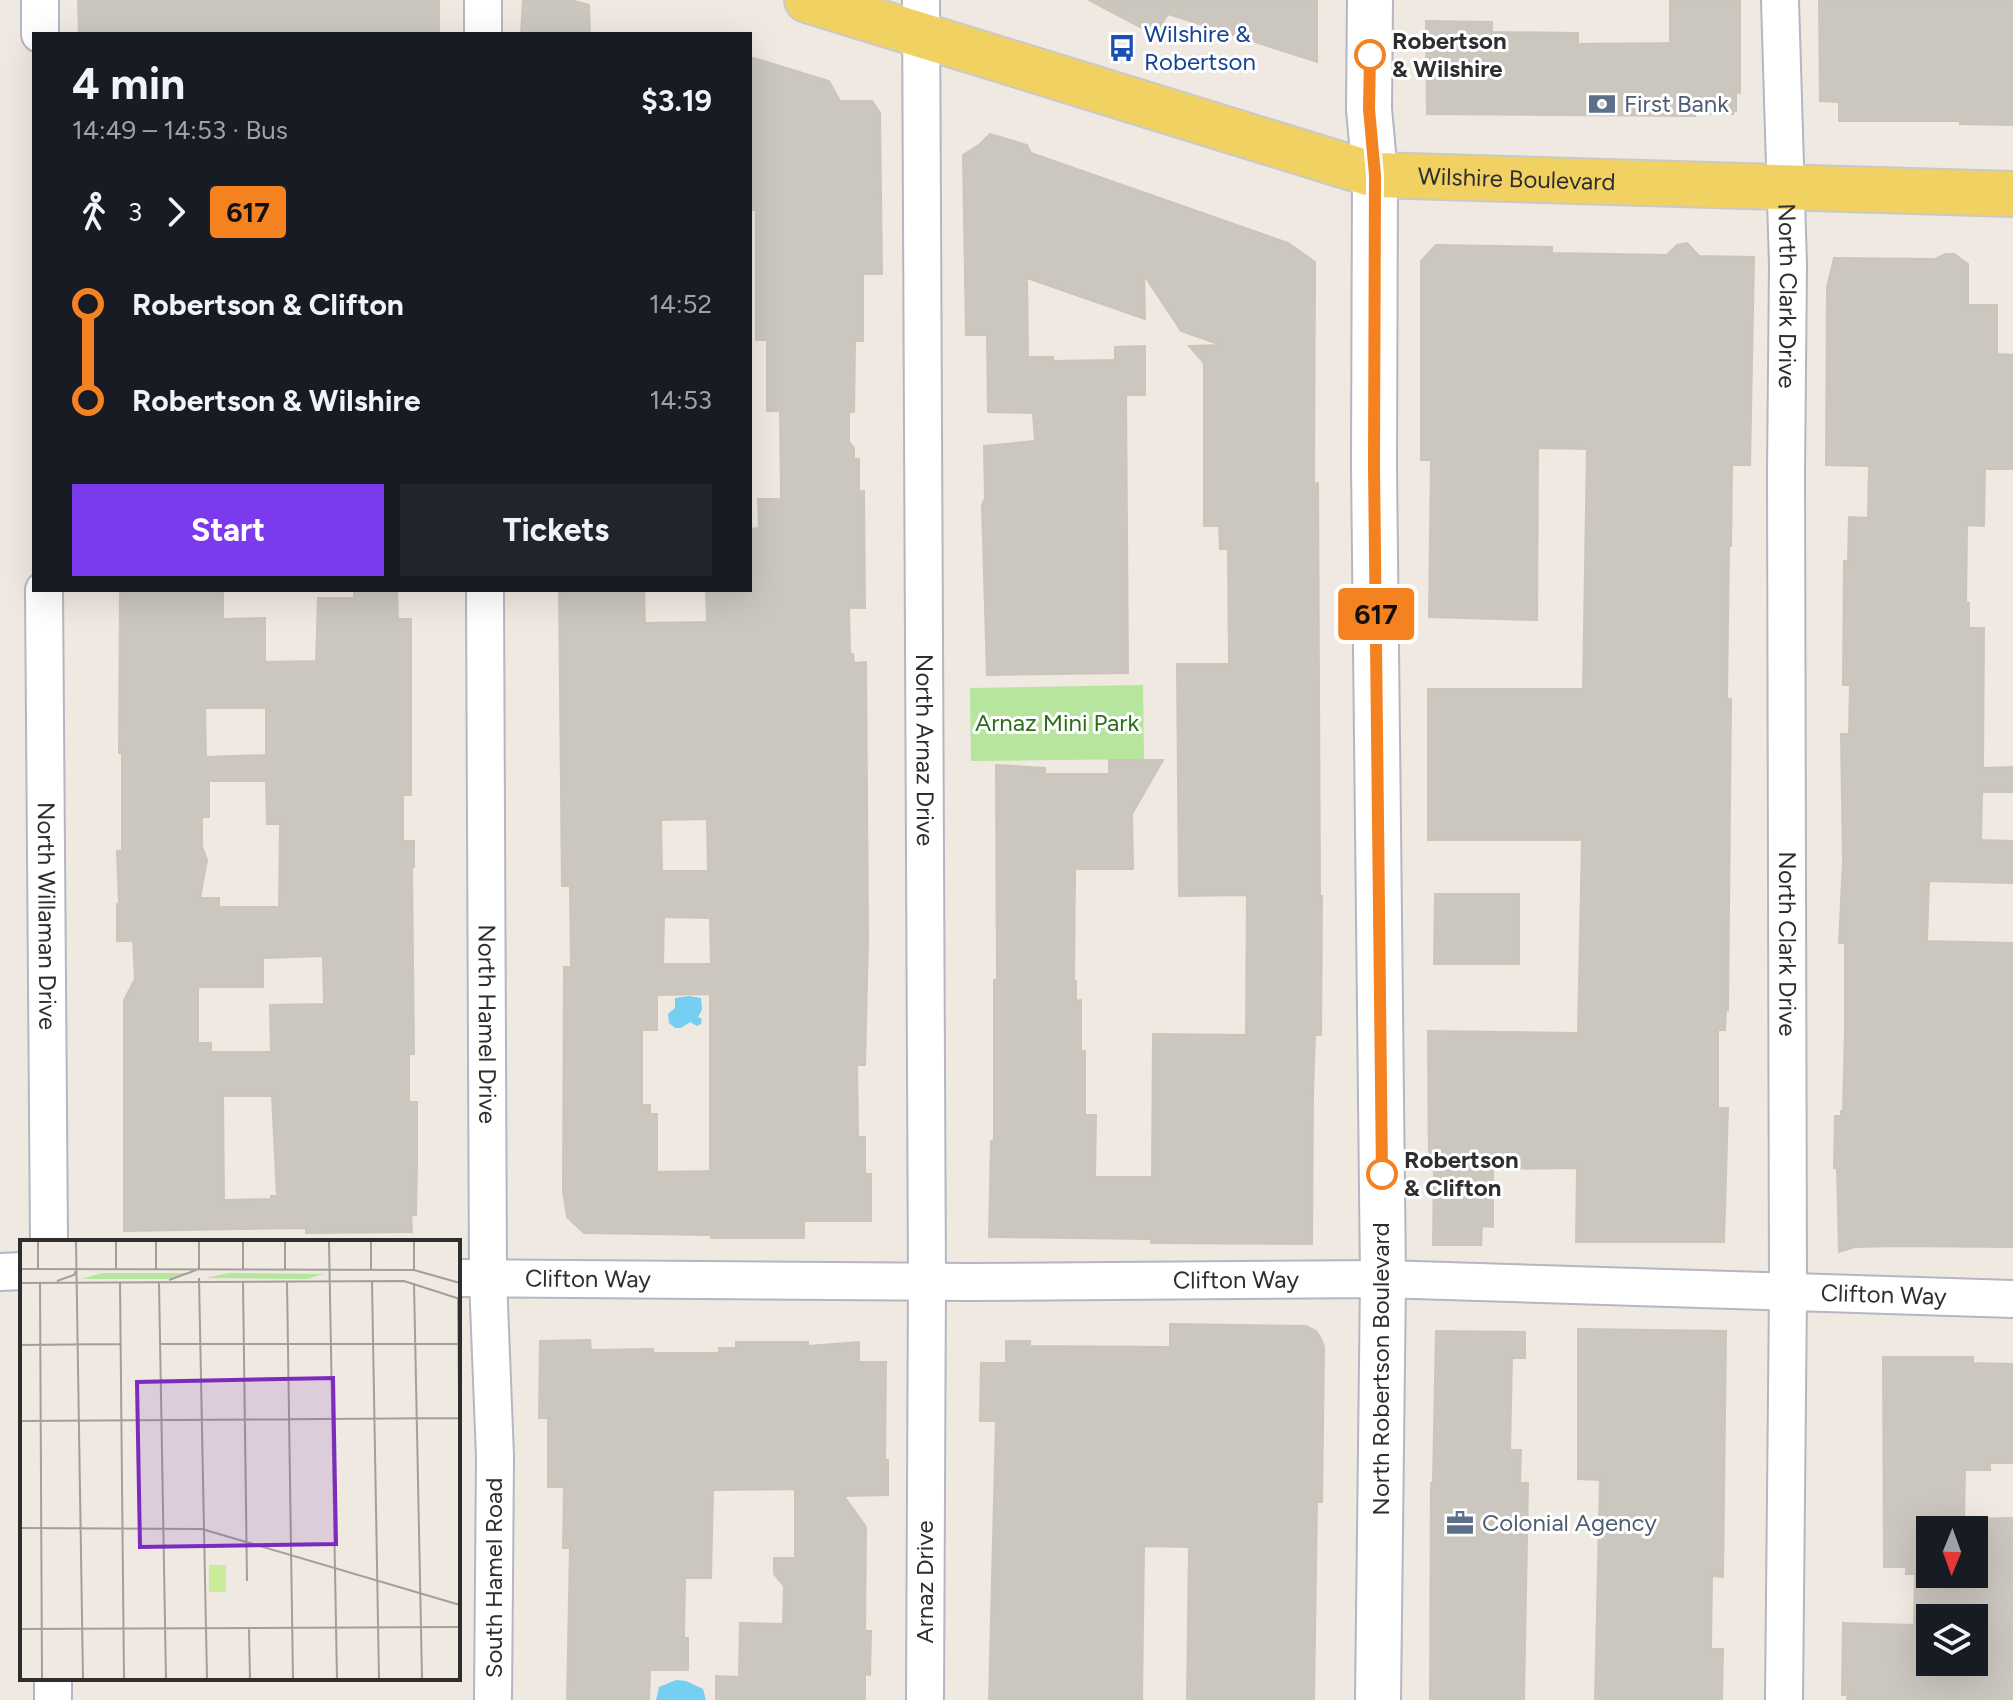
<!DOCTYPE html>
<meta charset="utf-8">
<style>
body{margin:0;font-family:Figtree,sans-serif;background:#20242c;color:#f1f3f6;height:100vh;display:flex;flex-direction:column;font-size:30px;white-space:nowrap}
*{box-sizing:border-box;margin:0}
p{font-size:26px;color:#9ea1a6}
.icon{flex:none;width:44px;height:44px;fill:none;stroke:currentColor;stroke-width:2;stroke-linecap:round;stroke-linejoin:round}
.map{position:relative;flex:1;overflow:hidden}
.sheet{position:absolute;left:32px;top:32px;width:720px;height:560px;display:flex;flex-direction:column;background:#171b24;border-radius:0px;box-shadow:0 8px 32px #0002}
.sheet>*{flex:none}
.badge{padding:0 16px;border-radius:6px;font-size:28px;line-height:52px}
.needle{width:52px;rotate:181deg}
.fabs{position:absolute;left:1916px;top:1516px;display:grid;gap:16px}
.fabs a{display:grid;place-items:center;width:72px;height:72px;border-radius:0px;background:#171b24;box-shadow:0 8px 32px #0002;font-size:40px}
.map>.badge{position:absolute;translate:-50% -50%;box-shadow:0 0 0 4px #fff}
.legs{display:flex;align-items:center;gap:12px;height:88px;padding:0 40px;font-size:26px}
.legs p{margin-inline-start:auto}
.summary{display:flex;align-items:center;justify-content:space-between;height:136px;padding:0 40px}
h1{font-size:44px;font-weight:700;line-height:60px}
.button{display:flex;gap:16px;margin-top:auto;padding:16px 40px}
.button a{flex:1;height:92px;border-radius:0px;background:#7c3aed;color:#fff;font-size:32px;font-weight:700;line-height:92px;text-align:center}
.button a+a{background:#20242c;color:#f1f3f6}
ul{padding:0 40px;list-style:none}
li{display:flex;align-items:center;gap:28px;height:96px;font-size:30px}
li i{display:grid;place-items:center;width:12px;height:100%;margin:0 10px;background:currentColor}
li i::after{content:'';width:20px;height:20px;margin:-10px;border:6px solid;border-radius:50%;background:#171b24}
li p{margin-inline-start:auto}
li:first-child i{background:linear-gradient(#0000 50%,currentColor 0)}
li:last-child i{background:linear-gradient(currentColor 50%,#0000 0)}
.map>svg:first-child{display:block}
.green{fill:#b6e59e}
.water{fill:#75cff0}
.building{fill:#cbc7bf;stroke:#cbc5ba;stroke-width:2;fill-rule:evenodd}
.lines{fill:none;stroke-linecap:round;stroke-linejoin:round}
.minor-casing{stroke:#b4b7c1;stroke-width:40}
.secondary-casing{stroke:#b4b7c1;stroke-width:48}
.primary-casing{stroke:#c9c9c9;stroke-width:48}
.minor{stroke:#fff;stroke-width:36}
.secondary{stroke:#fff;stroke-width:44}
.primary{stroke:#f2d163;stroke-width:44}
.line-1-casing{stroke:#fff;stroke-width:18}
.line-1{stroke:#f58220;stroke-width:12}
.stop-1-dot{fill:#fff;stroke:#f58220;stroke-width:4}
.labels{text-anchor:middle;stroke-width:6;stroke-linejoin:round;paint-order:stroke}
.transit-label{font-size:24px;fill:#164399;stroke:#fff;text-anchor:start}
.stop-label{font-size:24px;font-weight:bold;fill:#2e2e2e;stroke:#fff;text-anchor:start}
.service-label{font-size:24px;fill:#4e5e75;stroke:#fff;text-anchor:start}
.street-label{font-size:24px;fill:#2e2e2e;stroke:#fff}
.park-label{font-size:24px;fill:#2c6e1b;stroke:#fff}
.inset-road{fill:none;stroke:#a29e99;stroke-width:2}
.view{fill:#7b2cbf;fill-opacity:0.15;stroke:#7b2cbf;stroke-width:4}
.inset-edge{fill:none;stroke:#2e2e2e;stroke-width:4}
</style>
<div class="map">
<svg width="2013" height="1700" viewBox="0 0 2013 1700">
<rect width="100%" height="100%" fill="#efe9e1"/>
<path class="green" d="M1143,685L1144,759L971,761L970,688Z"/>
<path class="water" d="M689,996L701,998L702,1010L698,1017L702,1019L701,1024L697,1026L690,1022L681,1028H675L669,1023L668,1014L675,1008V998Z
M676,1680L686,1681L703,1689L706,1700H656L659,1687Z"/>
<path class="building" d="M78,0H439V34H79Z
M523,0H571L589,5L590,34H521Z
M1089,0H1317V62L1168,14L1155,35Z
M1670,0H1740V93L1736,92V111L1733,110V114H1695V116L1427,114L1426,21L1492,22V32L1578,33V44L1670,43Z
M1819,0H2013V125L1960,124V121H1839V102L1820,101Z
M750,57L829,81L840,101H872L880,113L882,274H863V341H855L854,412H849V442L854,448V459H859V491H864L865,608H849L850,654H853L854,663L866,662L868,939L865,1065H857L858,1137H865V1174H871V1221H804V1238H711V1235L584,1233L567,1217L563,1191L564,967H571L570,886H562L559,592H568L569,590H644L645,623L707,622L706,590H750V529L759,528L758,499H781L780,411H767V340H756V210H750ZM707,819L708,871H662L661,820ZM664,917L710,918L711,964H663ZM710,994V1171L657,1172V1114H650V1105H642V1030H657V995Z
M990,134L1027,145L1031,153L1288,243L1315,262L1314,483H1318L1320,896H1322L1321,1035H1315L1313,1092L1312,1244L1151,1243V1239L989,1237L991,1141H994V980H997L996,765L1045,768V774H1109V760H1163L1132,814L1133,869H1075L1074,981H1076V1001L1081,1000V1051H1085V1115H1096L1095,1177H1152L1153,1034L1246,1035L1247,895L1179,896L1177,664H1229L1228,549H1220L1219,526H1204V363L1189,346L1221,345L1181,331L1144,275L1145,319L1027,278L1028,357H1053V361L1115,360V347L1145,346V395H1126L1128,673L987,675L982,505L985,498L984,446L1035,441L1033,413L988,412L987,335H966L963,155L979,145Z
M1687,243L1699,256L1754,257L1750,465H1732L1731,546H1729L1727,699H1731L1728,1010L1726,1009L1725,1030H1718V1108H1728L1724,1242H1576L1577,1168L1493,1169V1227L1482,1226L1481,1245H1433L1434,1169H1429L1428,1031L1578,1033L1582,840H1428V689H1583L1587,449L1538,448L1537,620L1429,617L1431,460H1421V261L1436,245L1552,247V253L1667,255L1677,245Z
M1946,254H1954L1968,264V305H1997V354L2013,355V469H1985L1984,526L1967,525L1966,602L1969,603V628H1984L1983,768L2013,767V792H1982L1981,840L2013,841V883L1929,881L1927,941L2013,943V1247L1897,1246L1855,1247L1839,1252L1837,1168H1834L1835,1116H1841V1111H1843L1845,1032V943H1839L1843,862L1841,734H1849L1850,685H1843L1844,561H1848L1849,517L1868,518L1869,466L1826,465L1827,287L1834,258L1935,259Z
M120,590H223V619L265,618V662L316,661L318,598H354V590H397L398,619H411V795H403V841H414V867H412L414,1054H409V1102H417V1165L416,1215H411L412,1232L306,1233V1228L124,1231V1000L135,979L133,941H117V904H119L117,851H122V753H119ZM205,708H266V755L206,757ZM209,781H266L267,824H280L279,907H219V898H200L207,860L202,846V817H209ZM323,956L324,1004L270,1005L271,1052H211V1043H198V987H263V958ZM223,1096H272L277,1196H271V1199L224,1200Z
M1435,894H1519V964H1434Z
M1170,1324L1306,1326L1316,1331L1321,1339L1324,1347L1322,1502H1317L1314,1700H1187L1189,1547L1144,1546L1142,1700H989L996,1421H980L981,1363H1006V1341H1030V1346L1170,1347Z
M1578,1329L1726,1331L1723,1577L1712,1576L1711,1649H1723L1722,1700H1595L1600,1480L1578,1479Z
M1436,1331L1525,1332V1358H1512L1510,1450H1521L1520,1483H1528L1524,1700H1430L1431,1483L1433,1482Z
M590,1340L591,1350L653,1349V1353H719V1348H736V1342H808V1346L859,1342V1362H886L885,1460H888V1495L844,1496L866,1527L865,1631H871L870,1675L865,1674V1700H716V1676L739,1677L740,1623L783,1624L784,1586L774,1574V1558H795V1489L713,1490L711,1578H685L684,1638H688V1670H650L649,1700H567L570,1548H563L564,1487H548V1418H539L540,1341Z
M1883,1357H1973V1363L2013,1364V1463H1990V1470H1965L1964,1519L2013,1518V1700H1847L1848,1695H1842L1843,1623L1914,1625L1915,1574H1906V1567H1884ZM1930,1530H1974V1574H1930ZM1930,1618H1974V1662H1930Z"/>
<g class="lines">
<g class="minor-casing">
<g id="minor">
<path d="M40,0V34"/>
<path d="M483,0V34"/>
<path id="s1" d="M921,0L927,1281L925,1700"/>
<path id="s2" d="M1780,0L1788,265L1786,472L1788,1292L1784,1700"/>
<path id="s3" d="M44,590L49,1242"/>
<path id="s4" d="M485,590L488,1279L495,1457L493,1700"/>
<path d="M0,1272L22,1271"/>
<path id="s5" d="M458,1278L968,1282L1383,1279L2013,1299"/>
<path d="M53,1700V1678"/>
</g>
</g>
<g class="secondary-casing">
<path id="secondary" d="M1370,0L1369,109L1375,175L1374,466L1383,1279L1378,1700"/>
</g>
<g class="primary-casing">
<g id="primary">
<path id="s6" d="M807,0L1375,175L2013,194"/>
</g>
</g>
<use href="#minor" class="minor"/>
<use href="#secondary" class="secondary"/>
<use href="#primary" class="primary"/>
</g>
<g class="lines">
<g class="line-1-casing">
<path id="line-1" d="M1370,55L1369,109L1375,175L1374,466L1382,1174"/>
</g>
<use href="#line-1" class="line-1"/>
</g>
<defs>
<g id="bus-bare" transform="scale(2.16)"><path d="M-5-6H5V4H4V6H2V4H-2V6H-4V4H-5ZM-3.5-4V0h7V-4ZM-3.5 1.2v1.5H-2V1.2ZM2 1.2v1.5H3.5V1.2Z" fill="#1a4fb4" stroke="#fff" stroke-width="2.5" paint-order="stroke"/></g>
<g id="bank-bare" transform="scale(2.16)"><path d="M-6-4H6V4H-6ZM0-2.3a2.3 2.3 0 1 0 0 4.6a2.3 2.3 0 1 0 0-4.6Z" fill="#5c6f8a" stroke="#fff" stroke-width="2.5" paint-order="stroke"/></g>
<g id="office-bare" transform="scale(2.16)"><path d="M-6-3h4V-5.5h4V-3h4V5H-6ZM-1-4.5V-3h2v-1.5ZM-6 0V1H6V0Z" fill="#5c6f8a" stroke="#fff" stroke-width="2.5" paint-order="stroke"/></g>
</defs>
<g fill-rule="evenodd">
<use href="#bus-bare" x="1122" y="48"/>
<use href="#bank-bare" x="1602" y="104"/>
<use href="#office-bare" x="1460" y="1523"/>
</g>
<g class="stop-1-dot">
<circle cx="1370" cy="55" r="14"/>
<circle cx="1382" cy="1174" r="14"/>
</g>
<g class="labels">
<g class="transit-label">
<text x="1144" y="42">Wilshire &amp;<tspan x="1144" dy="28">Robertson</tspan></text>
</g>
<g class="stop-label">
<text x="1392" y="49">Robertson<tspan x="1392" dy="28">&amp; Wilshire</tspan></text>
<text x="1404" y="1168">Robertson<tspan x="1404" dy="28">&amp; Clifton</tspan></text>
</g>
<g class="service-label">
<text x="1624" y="112">First Bank</text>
<text x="1482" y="1531">Colonial Agency</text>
</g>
<g class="street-label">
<text dy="8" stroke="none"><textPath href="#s6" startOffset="736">Wilshire Boulevard</textPath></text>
<text dy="8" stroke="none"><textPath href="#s2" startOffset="296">North Clark Drive</textPath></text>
<text dy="8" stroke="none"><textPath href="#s1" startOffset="750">North Arnaz Drive</textPath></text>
<text dy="8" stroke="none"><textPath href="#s3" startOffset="326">North Willaman Drive</textPath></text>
<text dy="8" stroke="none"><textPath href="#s2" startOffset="944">North Clark Drive</textPath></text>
<text dy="8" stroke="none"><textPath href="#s4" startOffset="434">North Hamel Drive</textPath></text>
<text dy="8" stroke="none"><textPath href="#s5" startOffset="130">Clifton Way</textPath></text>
<text dy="8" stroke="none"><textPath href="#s5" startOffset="778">Clifton Way</textPath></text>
<text dy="8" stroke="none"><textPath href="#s5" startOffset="1426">Clifton Way</textPath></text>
<text transform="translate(1381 1369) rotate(-90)" y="8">North Robertson Boulevard</text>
<text transform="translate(494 1578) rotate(-90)" y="8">South Hamel Road</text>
<text transform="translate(925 1582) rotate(-90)" y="8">Arnaz Drive</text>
</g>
<g class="park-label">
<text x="1057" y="731">Arnaz Mini Park</text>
</g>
</g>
<g transform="translate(20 1240)">
<rect width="440" height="440" fill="#efe9e1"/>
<path d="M82,33H172L146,39H62ZM209,33L304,34L287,39L185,38Z" fill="#b6e59e"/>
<path d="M189,325H206V352H189Z" fill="#c9ec9a"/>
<path class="inset-road" d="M56,1L63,439M96,1V29M136,1V29M309,1L317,439M0,29L394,30L440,43M18,29V1M179,29V1M223,29V1M265,30V1M351,30V1M394,30V1M179,38L187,439M149,40L179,29M37,41L54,35L57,29M352,41L359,439M100,42L104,439M139,42L146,439M223,42L227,341M267,42L273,439M0,43L384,41L440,59M20,43L22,439M394,43L402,439M438,57L440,258M140,104H440M0,105L100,104M0,181L440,178M0,288L182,289L440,365M0,389L440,387M229,389L230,439"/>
<path class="view" d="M313,138L316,304L120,307L117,142Z"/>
<rect width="440" height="440" class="inset-edge"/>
</g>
</svg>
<div class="fabs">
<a><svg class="needle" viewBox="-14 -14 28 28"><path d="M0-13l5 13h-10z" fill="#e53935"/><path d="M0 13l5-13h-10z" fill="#9ea1a6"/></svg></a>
<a><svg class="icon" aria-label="layers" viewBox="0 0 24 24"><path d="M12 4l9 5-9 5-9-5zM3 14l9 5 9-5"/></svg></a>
</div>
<b class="badge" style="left:1376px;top:614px;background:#f58220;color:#111">617</b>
<section class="sheet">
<div class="summary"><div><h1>4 min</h1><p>14:49 – 14:53 · Bus</p></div><b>$3.19</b></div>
<div class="legs"><svg class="icon" aria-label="walk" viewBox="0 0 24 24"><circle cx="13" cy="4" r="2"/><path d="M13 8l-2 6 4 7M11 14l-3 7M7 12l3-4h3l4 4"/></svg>3<svg class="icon" aria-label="forward" viewBox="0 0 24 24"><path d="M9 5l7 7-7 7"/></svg><b class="badge" style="background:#f58220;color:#111">617</b></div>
<ul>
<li><i style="color:#f58220"></i><b>Robertson &amp; Clifton</b><p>14:52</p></li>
<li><i style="color:#f58220"></i><b>Robertson &amp; Wilshire</b><p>14:53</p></li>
</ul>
<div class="button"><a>Start</a><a>Tickets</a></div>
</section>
</div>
